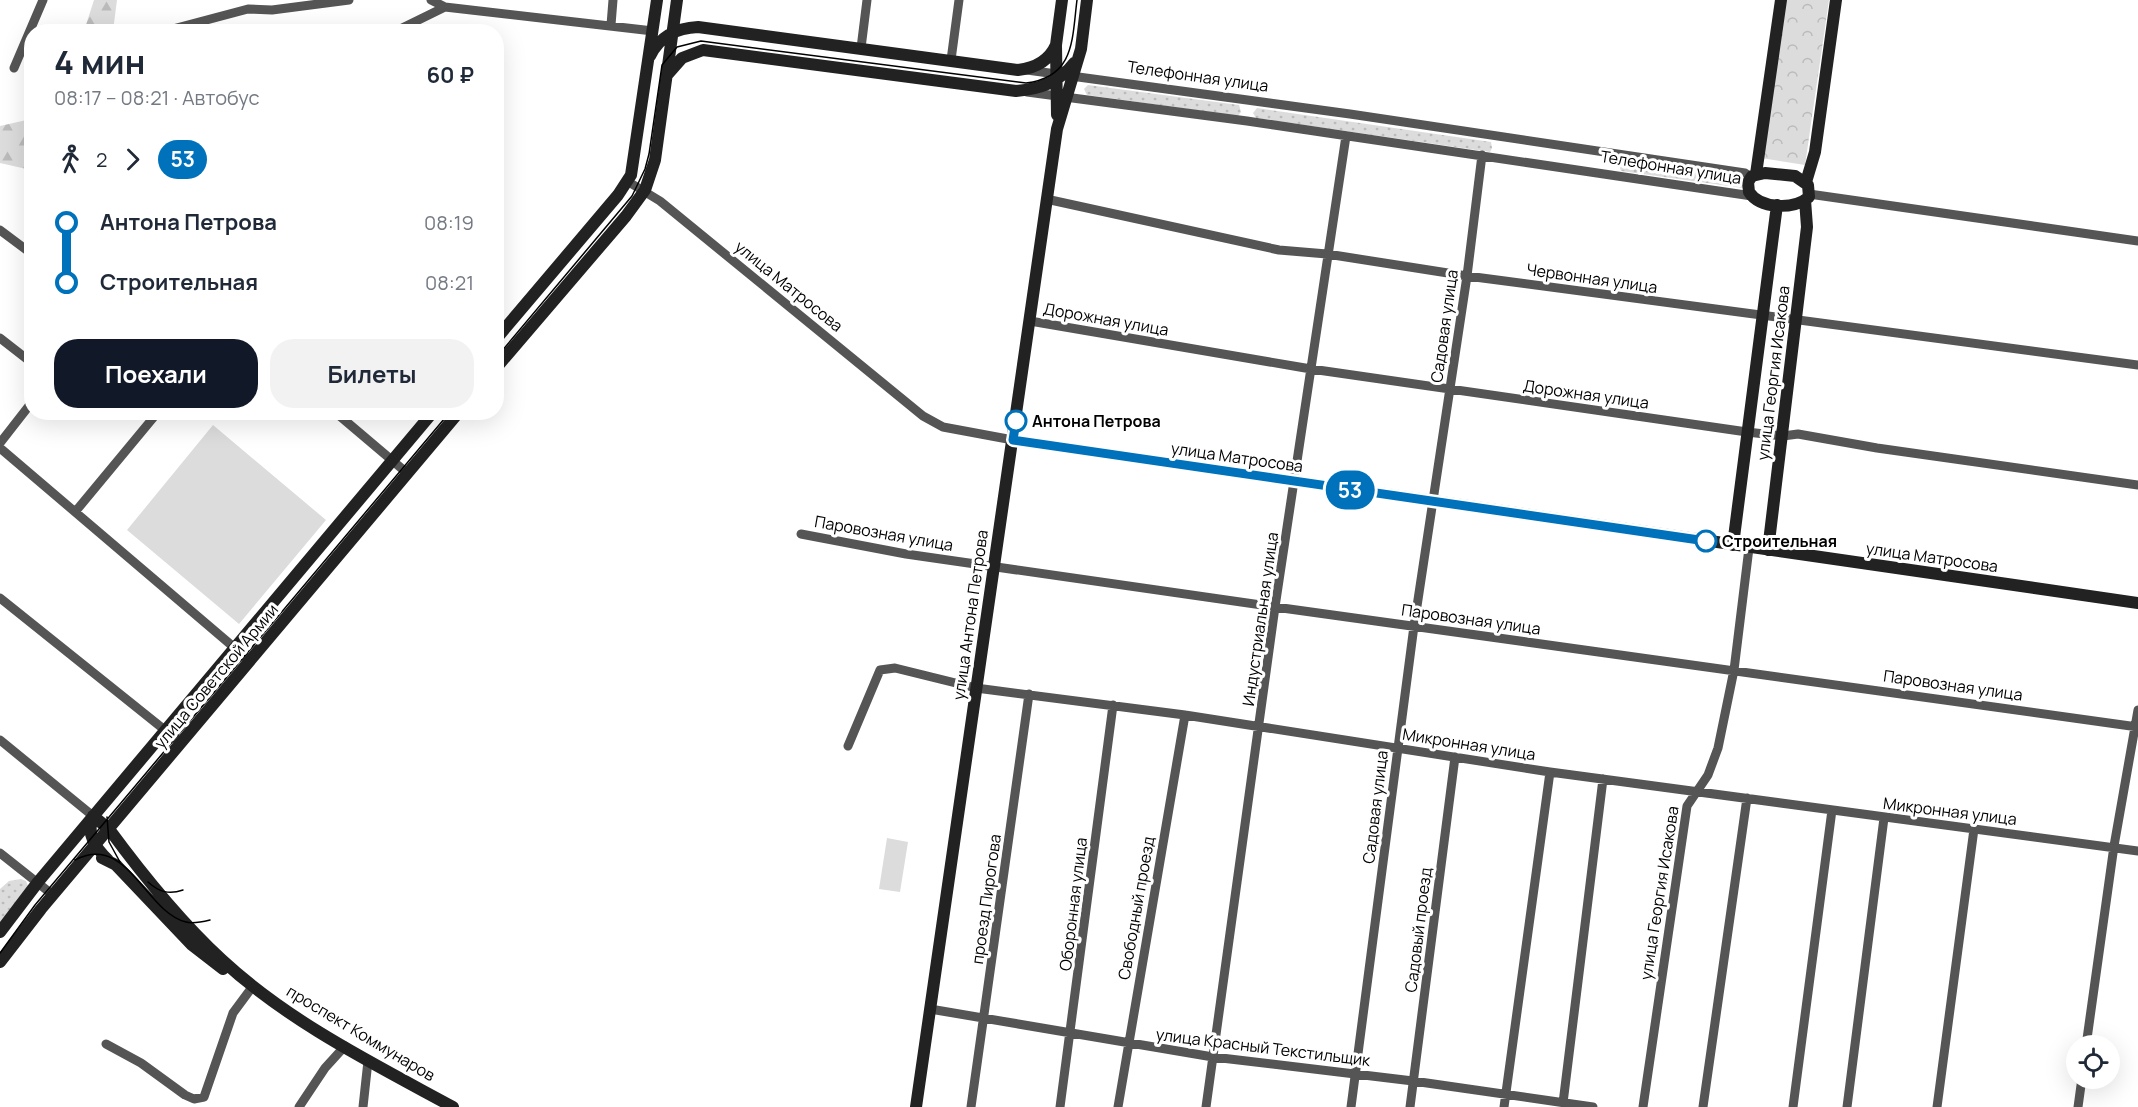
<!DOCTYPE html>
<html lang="ru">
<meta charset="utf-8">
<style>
body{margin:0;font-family:Manrope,sans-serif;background:#f2f2f3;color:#1f2937;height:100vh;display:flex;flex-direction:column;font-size:22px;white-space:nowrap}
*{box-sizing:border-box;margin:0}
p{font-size:20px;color:#747a83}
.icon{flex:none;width:33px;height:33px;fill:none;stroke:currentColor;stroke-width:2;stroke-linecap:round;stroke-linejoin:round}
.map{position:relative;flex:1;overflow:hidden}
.side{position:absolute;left:24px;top:24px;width:480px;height:396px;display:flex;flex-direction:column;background:#fff;border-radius:24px;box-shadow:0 6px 24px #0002}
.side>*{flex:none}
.badge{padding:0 12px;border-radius:20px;font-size:21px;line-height:39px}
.controls{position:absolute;left:2066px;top:1035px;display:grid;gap:12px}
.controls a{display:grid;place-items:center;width:54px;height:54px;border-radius:50%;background:#fff;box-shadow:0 6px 24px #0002;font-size:30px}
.map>.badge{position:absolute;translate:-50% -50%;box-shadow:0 0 0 3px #fff}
.legs{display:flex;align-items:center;gap:9px;height:66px;padding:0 30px;font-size:20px}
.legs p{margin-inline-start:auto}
.overview{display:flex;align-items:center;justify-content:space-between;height:102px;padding:0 30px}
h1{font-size:33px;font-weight:700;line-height:45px}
.action{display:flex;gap:12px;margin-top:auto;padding:12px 30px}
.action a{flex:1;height:69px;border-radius:24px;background:#111827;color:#fff;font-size:24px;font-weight:700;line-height:69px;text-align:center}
.action a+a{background:#f2f2f3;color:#1f2937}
ul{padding:0 30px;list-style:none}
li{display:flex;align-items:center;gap:21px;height:60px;font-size:22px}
li i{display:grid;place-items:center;width:9px;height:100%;margin:0 8px;background:currentColor}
li i::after{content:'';width:15px;height:15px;margin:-8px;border:4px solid;border-radius:50%;background:#fff}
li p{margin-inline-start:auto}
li:first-child i{background:linear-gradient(#0000 50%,currentColor 0)}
li:last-child i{background:linear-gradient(currentColor 50%,#0000 0)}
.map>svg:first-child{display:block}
.grass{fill:url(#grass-dots)}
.forest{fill:url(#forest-firs)}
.park{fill:url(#park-crowns)}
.garden{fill:#dcdcdc}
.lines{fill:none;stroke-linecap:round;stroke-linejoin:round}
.street{stroke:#555;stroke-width:9}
.secondary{stroke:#222;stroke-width:12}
.tram{stroke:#000;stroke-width:1.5}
.line-1-casing{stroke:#fff;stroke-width:14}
.line-1{stroke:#0072bc;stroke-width:9}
.stop-1-dot{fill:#fff;stroke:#0072bc;stroke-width:3}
.labels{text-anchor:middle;stroke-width:6;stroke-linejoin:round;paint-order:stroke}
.street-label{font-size:16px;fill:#000;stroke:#fff}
.stop-label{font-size:16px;font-weight:bold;fill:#000;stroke:#fff;text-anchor:start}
</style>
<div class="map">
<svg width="2138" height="1107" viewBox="0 0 2138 1107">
<defs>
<pattern id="grass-dots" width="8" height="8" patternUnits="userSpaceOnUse" patternTransform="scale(1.5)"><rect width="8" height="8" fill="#dcdcdc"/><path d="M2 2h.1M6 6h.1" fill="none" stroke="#bbb" stroke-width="1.8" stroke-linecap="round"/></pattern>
<pattern id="forest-firs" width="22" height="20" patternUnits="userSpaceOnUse" patternTransform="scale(1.5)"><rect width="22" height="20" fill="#dcdcdc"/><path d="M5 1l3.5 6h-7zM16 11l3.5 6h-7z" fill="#bbb"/></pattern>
<pattern id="park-crowns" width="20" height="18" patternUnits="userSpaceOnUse" patternTransform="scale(1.5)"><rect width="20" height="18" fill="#dcdcdc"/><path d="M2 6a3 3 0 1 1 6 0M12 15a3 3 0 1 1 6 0" fill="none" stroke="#bbb"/></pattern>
</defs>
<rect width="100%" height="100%" fill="#fff"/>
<path class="grass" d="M1088,85L1239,105L1241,112L1238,116L1087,95L1084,89Z
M1257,108L1491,142L1492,148L1490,152L1256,118L1253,113Z
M1622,161L1744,178L1743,188L1621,171L1619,165Z
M21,879L26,881L28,886L0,923V889L9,881Z"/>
<path class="forest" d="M94,0H117L113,31H84Z
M31,119V170L0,163V126Z"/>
<path class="park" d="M1783,0H1829L1805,165L1761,158Z"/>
<path class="garden" d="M213,425L326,520L239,624L127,530Z
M887,838L908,842L900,892L879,889Z"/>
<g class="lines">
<path class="street" d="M431,0L445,7L653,31
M611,25L613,0
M169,30L248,9L272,10L349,0
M394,32L445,7
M861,48L867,0
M951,60L959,0
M14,68L43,0
M1027,70L1350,114L1745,173L1751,177
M1027,92L1247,121L1752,196
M627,181L660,201L923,416L943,427L1013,440
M1809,194L2138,241
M1046,199L1279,250L1327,254L1467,276L2138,365
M0,230L32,254
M1030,321L1311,369L1747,432L1783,436L1798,434L1877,448L2138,485
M0,338L32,363
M335,412L407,473
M0,443L32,402
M0,448L250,661
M75,512L158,412
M801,534L906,554L1275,607L2138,727
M0,598L181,743
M0,740L93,816
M848,746L880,670L895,668L976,688L1185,715L1550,772L2138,851
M0,853L53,895
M930,1009L1213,1057L1413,1081L1593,1107
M106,1044L141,1063L185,1095L194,1099L204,1097L233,1013L253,986
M2086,1046L2114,846L2138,710
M1563,1103L1603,779
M299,1107L325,1068L345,1046
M363,1107L368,1061
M971,1107L1029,694
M1060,1107L1113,705
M1118,1107L1185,715
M1206,1107L1275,607L1346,136
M1351,1107L1414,626L1467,276L1482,155
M1410,1107L1455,757
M1504,1107L1550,772
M1643,1107L1687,806L1708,775L1718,748L1734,670L1749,548
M1703,1107L1747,798
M1793,1107L1832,810
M1847,1107L1884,818
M1937,1107L1974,829
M2078,1107L2082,1078"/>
<path class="secondary" d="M650,56C660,36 676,28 698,27L1018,70C1036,68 1049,61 1056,45
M667,75L682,58L703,50L1016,91C1039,89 1059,83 1074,63
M1057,115L1056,45L1062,0
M1765,173L1795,176L1808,185L1809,197C1794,210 1760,209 1749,192L1748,182L1752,176Z
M1756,174L1781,0
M1806,182L1815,152L1836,0
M496,339L618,195L631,175L657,0
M496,368L626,216L645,190L655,160L677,0
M1013,440L2138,603
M1733,545L1777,205
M1768,550L1807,227L1805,200
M102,858L116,865L192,945L223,969
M108,860C95,847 86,835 93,816L109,829C142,874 181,922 222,960C289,1022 374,1064 453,1107
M0,932L38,882L433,412
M0,962L41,909L459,412
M916,1107L1057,129L1081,49L1087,0"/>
<path class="tram" d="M496,358L632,196L645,169L649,154L662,65L677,47L701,41L1026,83C1075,77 1072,39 1077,0
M107,817L109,842L120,862
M75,860C127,832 145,912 186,922C193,924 202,922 210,920
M148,882C159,892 169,895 183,890
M0,953L35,905L450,412"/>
</g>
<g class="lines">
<g class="line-1-casing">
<path id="line-1" d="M1016,421L1013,440L1706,541"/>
</g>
<use href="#line-1" class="line-1"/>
</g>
<g class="stop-1-dot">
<circle cx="1016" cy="421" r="10"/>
<circle cx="1706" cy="541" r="10"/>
</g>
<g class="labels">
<g class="street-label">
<text transform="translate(1198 76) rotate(8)" y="6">Телефонная улица</text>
<text transform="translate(1671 167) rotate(9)" y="6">Телефонная улица</text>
<text transform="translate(1592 278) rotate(8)" y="6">Червонная улица</text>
<text transform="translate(789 286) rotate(39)" y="6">улица Матросова</text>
<text transform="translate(1106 319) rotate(10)" y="6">Дорожная улица</text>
<text transform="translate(1444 326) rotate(-82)" y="6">Садовая улица</text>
<text transform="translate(1773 373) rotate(-83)" y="6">улица Георгия Исакова</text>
<text transform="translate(1586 394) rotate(8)" y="6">Дорожная улица</text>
<text transform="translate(1237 457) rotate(8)" y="6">улица Матросова</text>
<text transform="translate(884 533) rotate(10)" y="6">Паровозная улица</text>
<text transform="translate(1932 557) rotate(8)" y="6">улица Матросова</text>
<text transform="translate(970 615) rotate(-82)" y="6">улица Антона Петрова</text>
<text transform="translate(1260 619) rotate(-82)" y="6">Индустриальная улица</text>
<text transform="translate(1471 619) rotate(8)" y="6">Паровозная улица</text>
<text transform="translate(216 676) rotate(-50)" y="6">улица Советской Армии</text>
<text transform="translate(1953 685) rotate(8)" y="6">Паровозная улица</text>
<text transform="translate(1469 744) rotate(9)" y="6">Микронная улица</text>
<text transform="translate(1375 807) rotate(-83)" y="6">Садовая улица</text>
<text transform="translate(1950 811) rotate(7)" y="6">Микронная улица</text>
<text transform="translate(1659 893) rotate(-81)" y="6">улица Георгия Исакова</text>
<text transform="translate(986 899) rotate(-82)" y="6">проезд Пирогова</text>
<text transform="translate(1073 904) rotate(-83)" y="6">Оборонная улица</text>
<text transform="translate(1136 908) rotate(-80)" y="6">Свободный проезд</text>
<text transform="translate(1418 930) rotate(-83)" y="6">Садовый проезд</text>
<text transform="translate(361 1033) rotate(31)" y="6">проспект Коммунаров</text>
<text transform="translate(1263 1047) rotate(7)" y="6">улица Красный Текстильщик</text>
</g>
<g class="stop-label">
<text x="1032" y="427">Антона Петрова</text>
<text x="1722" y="547">Строительная</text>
</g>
</g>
</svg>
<div class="controls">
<a><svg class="icon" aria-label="locate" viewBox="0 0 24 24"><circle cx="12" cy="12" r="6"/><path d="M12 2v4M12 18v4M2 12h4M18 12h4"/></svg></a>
</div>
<b class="badge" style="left:1350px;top:490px;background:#0072bc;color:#fff">53</b>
<section class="side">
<div class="overview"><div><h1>4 мин</h1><p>08:17 – 08:21 · Автобус</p></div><b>60 ₽</b></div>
<div class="legs"><svg class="icon" aria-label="walk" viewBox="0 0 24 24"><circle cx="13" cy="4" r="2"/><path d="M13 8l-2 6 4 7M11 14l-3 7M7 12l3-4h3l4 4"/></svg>2<svg class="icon" aria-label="forward" viewBox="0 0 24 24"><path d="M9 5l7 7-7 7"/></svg><b class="badge" style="background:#0072bc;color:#fff">53</b></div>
<ul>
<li><i style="color:#0072bc"></i><b>Антона Петрова</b><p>08:19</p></li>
<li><i style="color:#0072bc"></i><b>Строительная</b><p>08:21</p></li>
</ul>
<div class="action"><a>Поехали</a><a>Билеты</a></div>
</section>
</div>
